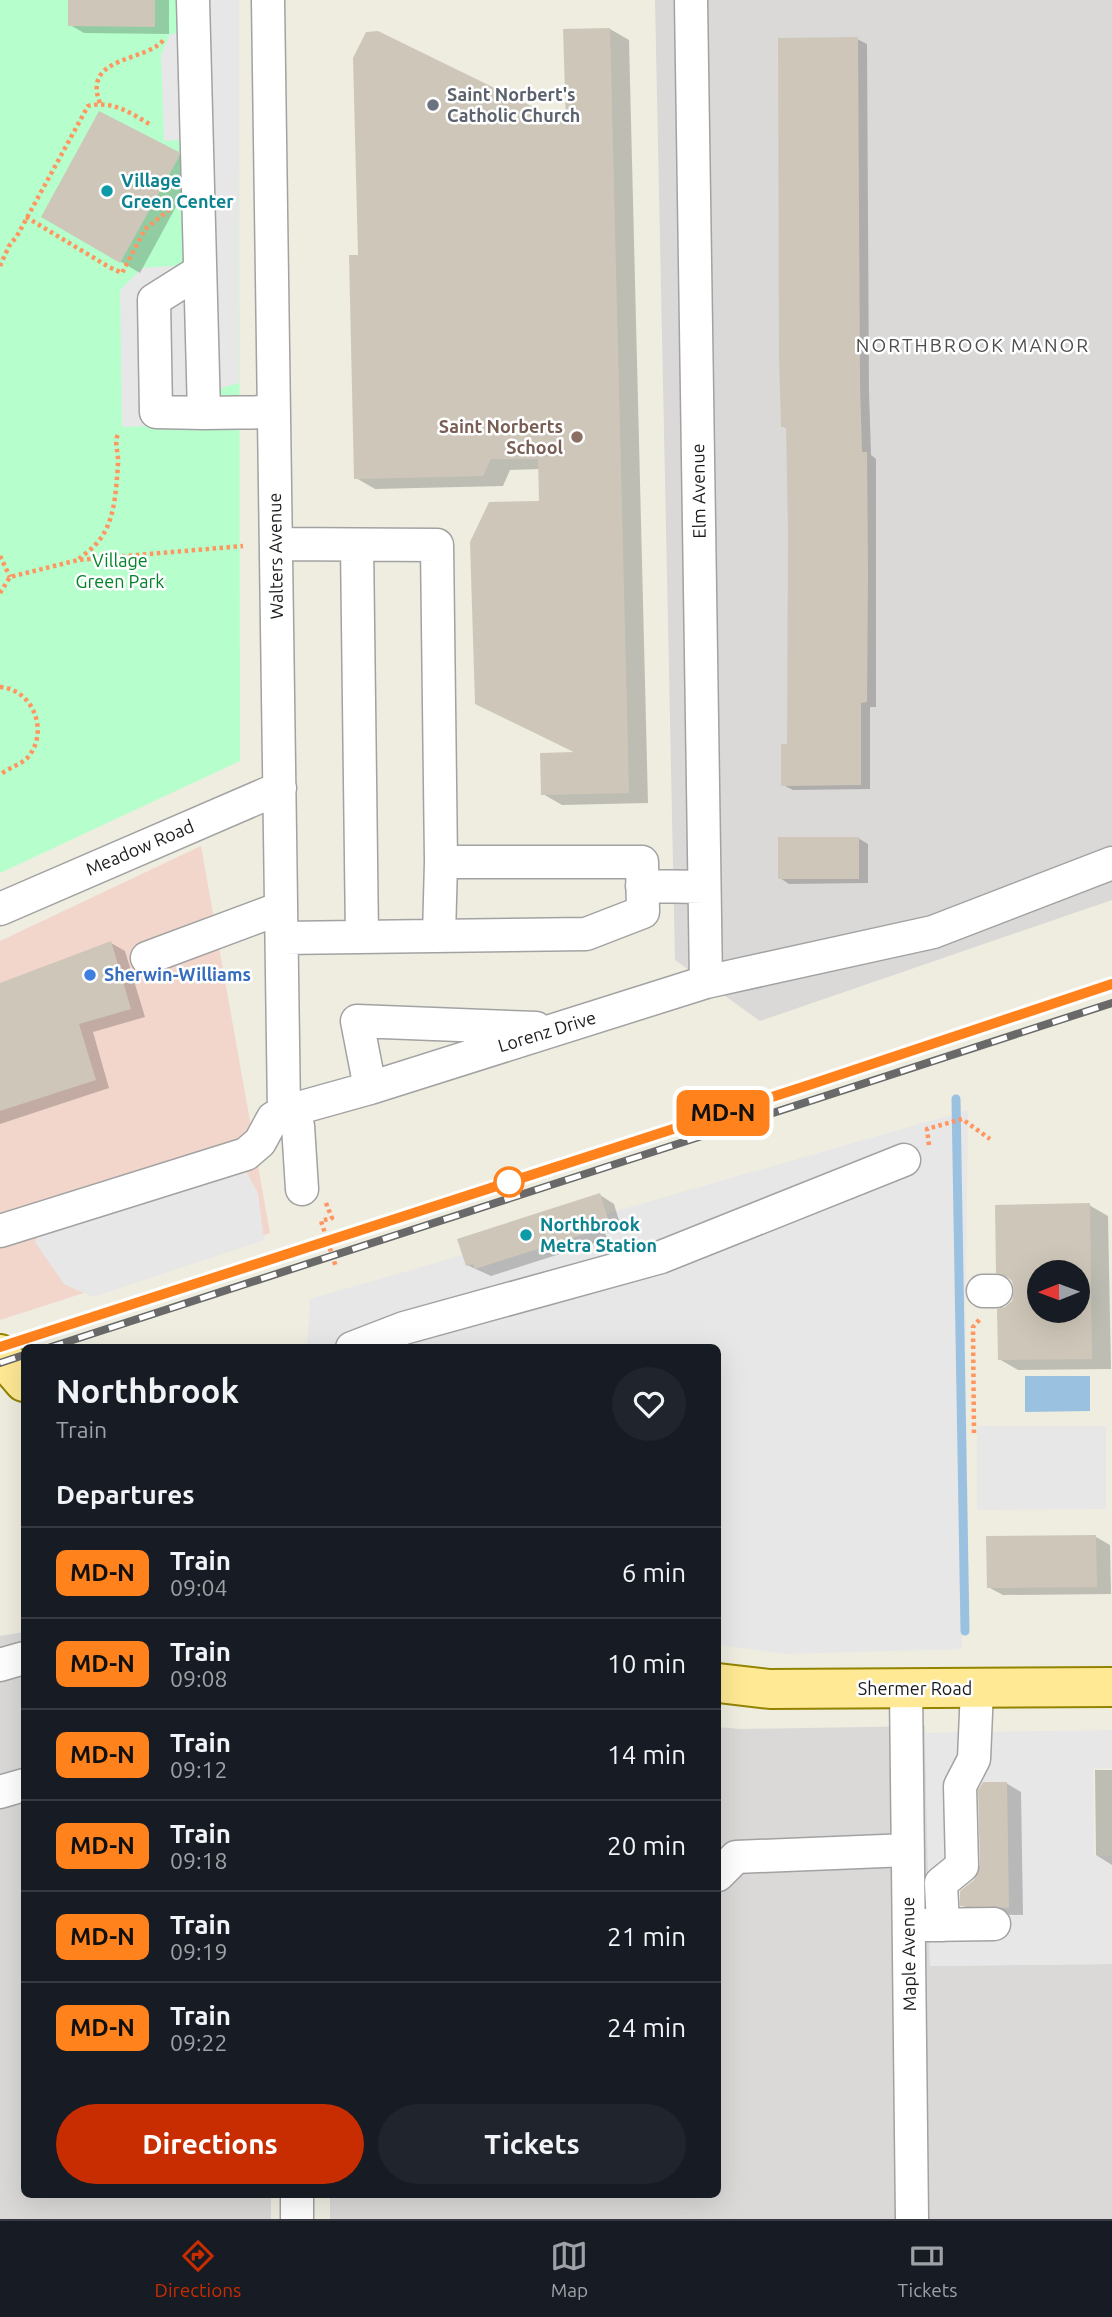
<!DOCTYPE html>
<style>
body{margin:0;font-family:Ubuntu,sans-serif;background:#20242c;color:#f1f3f6;height:100vh;display:flex;flex-direction:column;font-size:26px;white-space:nowrap}
*{box-sizing:border-box;margin:0}
p{font-size:23px;color:#9ea1a6}
.icon{flex:none;width:38px;height:38px;fill:none;stroke:currentColor;stroke-width:2;stroke-linecap:round;stroke-linejoin:round}
.map{position:relative;flex:1;overflow:hidden}
.drawer{position:absolute;left:21px;top:1344px;width:700px;height:854px;display:flex;flex-direction:column;background:#171b24;border-radius:10px;box-shadow:0 7px 28px #0002}
.drawer>*{flex:none}
.badge{padding:0 14px;border-radius:10px;font-size:24px;line-height:46px}
.needle{width:46px;rotate:269deg}
.tools{position:absolute;left:1027px;top:1260px;display:grid;gap:14px}
.tools a{display:grid;place-items:center;width:63px;height:63px;border-radius:50%;background:#171b24;box-shadow:0 7px 28px #0002;font-size:35px}
.map>.badge{position:absolute;translate:-50% -50%;box-shadow:0 0 0 4px #fff}
h2{padding:0 35px;font-size:26px;line-height:63px}
.round{display:grid;place-items:center;flex:none;width:74px;height:74px;border-radius:37px;background:#20242c}
.overview{display:flex;align-items:center;justify-content:space-between;height:119px;padding:0 35px}
h1{font-size:33px;font-weight:700;line-height:52px}
.primary-button{display:flex;gap:14px;margin-top:auto;padding:14px 35px}
.primary-button a{flex:1;height:80px;border-radius:42px;background:#c72d00;color:#fff;font-size:28px;font-weight:700;line-height:80px;text-align:center}
.primary-button a+a{background:#20242c;color:#f1f3f6}
ul{padding:0;list-style:none}
li{display:flex;align-items:center;gap:21px;height:91px;padding:0 35px;border-top:2px solid #363941}
li div{flex:1}
li b{display:block;font-size:26px}
li em{font-style:normal}
li .badge{min-width:77px;font-weight:700;text-align:center}
.tab-bar{display:flex;justify-content:space-around;align-items:center;height:98px;border-top:2px solid #363941;background:#171b24;font-size:19px;color:#9ea1a6}
.tab-bar a{display:grid;justify-items:center;gap:4px}
.tab-bar .selected{color:#c72d00}
.map>svg:first-child{display:block}
.residential{fill:#dad9d8}
.commercial{fill:#f2d6cc}
.park{fill:#b6ffcc}
.parking{fill:#e7e7e7;fill-rule:evenodd}
.water{fill:#9bc1e1}
.shadow{fill:#0003;fill-rule:evenodd}
.lines{fill:none;stroke-linecap:round;stroke-linejoin:round}
.stream{stroke:#9bc1e1;stroke-width:9}
.building{fill:#cec7b9;fill-rule:evenodd}
.minor-casing{stroke:#a2a2a2;stroke-width:35}
.major-casing{stroke:#938400;stroke-width:42}
.path{stroke:#ff9560;stroke-width:4.5;stroke-dasharray:3.5 3.5;stroke-linecap:butt}
.minor{stroke:#fff;stroke-width:32}
.major{stroke:#ffe994;stroke-width:38}
.rail-casing{stroke:#696969;stroke-width:8}
.rail{stroke:#fff;stroke-width:5;stroke-dasharray:16;stroke-linecap:butt}
.line-casing{stroke:#fff;stroke-width:16}
.line{stroke:#ff821d;stroke-width:10}
.worship-dot{fill:#6b7280;stroke:#fff;stroke-width:2.5}
.culture-dot{fill:#0f9aa8;stroke:#fff;stroke-width:2.5}
.education-dot{fill:#8d6e63;stroke:#fff;stroke-width:2.5}
.shop-dot{fill:#3f7fe0;stroke:#fff;stroke-width:2.5}
.stop-dot{fill:#fff;stroke:#ff821d;stroke-width:3.5}
.labels{text-anchor:middle;stroke-width:5;stroke-linejoin:round;paint-order:stroke}
.worship-label{font-size:18px;font-weight:bold;fill:#5b616d;stroke:#fff;text-anchor:start}
.culture-label{font-size:18px;font-weight:bold;fill:#0d838f;stroke:#fff;text-anchor:start}
.education-label{font-size:18px;font-weight:bold;fill:#785e54;stroke:#fff;text-anchor:end}
.street-label{font-size:18px;fill:#1b1b1b;stroke:#fff}
.park-label{font-size:18px;fill:#008329;stroke:#fff}
.shop-label{font-size:18px;font-weight:bold;fill:#366cbe;stroke:#fff;text-anchor:start}
.neighbourhood-label{font-size:19px;letter-spacing:2px;fill:#4e4e4e;stroke:#fff}
</style>
<div class="map">
<svg width="1112" height="2219" viewBox="0 0 1112 2219">
<rect width="100%" height="100%" fill="#eeede0"/>
<path class="residential" d="M655,0H1112V900L760,1021L675,960Z
M24,1632V2194L271,2195V2219H0V1636Z
M925,1726L930,1966L1112,1964V2219H330V2195L718,2194V1727L740,1729Z"/>
<path class="commercial" d="M201,846L270,1233L0,1320V941Z"/>
<path class="park" d="M0,0H239L240,761L0,873Z"/>
<path class="parking" d="M184,0H239V383L215,390V424L122,427L120,290L142,268L213,263L211,137L164,141L161,55L170,34L183,33Z
M968,1110L962,1649L786,1654L718,1645V1348H307L310,1299Z
M241,1162L258,1193L264,1240L93,1297L64,1284L35,1242L44,1223Z
M977,1426H1106V1509L977,1510Z
M1112,1730V1768L1093,1769L1094,1856H1112V1964L930,1966L925,1733ZM972,1782H1007L1008,1907L958,1908V1880L973,1879Z"/>
<path class="water" d="M1025,1376H1090V1411L1025,1412Z"/>
<path class="shadow" d="M70,0H169V34L84,33L70,25Z
M610,29L629,40L648,803L562,805L543,794L578,754L476,703L541,503L540,469L510,470L503,486L375,489L356,478L360,256L567,126Z
M857,39L867,44L869,391L871,455L876,459V707H870V789L793,790L783,785L788,745V429L782,426Z
M178,154L197,165V168L140,273L43,216Z
M858,838L868,844V883L789,884L780,878Z
M111,943L125,951L145,1017L93,1032L109,1088L0,1124V985Z
M600,1195L614,1204L621,1227L605,1232L607,1239L491,1276L467,1265Z
M1089,1205L1108,1216L1111,1369L1018,1370L999,1359L1005,1309L1013,1302L1016,1290L1013,1280L998,1272ZM1040,1272H1078V1311H1040Z
M1096,1537L1110,1545L1111,1594L1003,1595L988,1587Z
M1095,1770H1112V1865L1096,1855Z
M1006,1783L1021,1792L1023,1915L977,1914L962,1905L975,1881Z"/>
<g class="lines">
<path class="stream" d="M956,1099L965,1631"/>
</g>
<path class="building" d="M68,0H155V27L68,26Z
M610,28L629,793L541,795L540,753L574,752L475,704L470,542L489,502L539,501L538,459H491L483,476L354,479L349,255H358L353,58L366,32L378,31L566,123L563,29Z
M858,37L860,384L862,452H867L868,573L867,702L861,703V785L781,786V744H787L788,531L786,427H781L779,357L778,38Z
M99,111L179,152V157L120,263L41,217Z
M778,837H859V879H778Z
M111,941L131,1009L79,1024L96,1080L0,1111V983Z
M600,1193L608,1219L591,1224L594,1231L475,1269L473,1264L466,1266L457,1239Z
M1090,1203L1092,1359L998,1360L997,1309L1005,1307L1012,1301L1014,1290L1012,1281L1006,1276L996,1273L995,1205ZM1040,1272H1078V1311H1040Z
M1096,1535L1097,1587L987,1588L986,1536Z
M983,1782H1007L1009,1908L960,1906V1891L974,1880L980,1866L978,1790Z"/>
<g class="lines">
<g class="minor-casing">
<path id="minor" d="M193,0L204,413L274,412
M268,0L284,1112
M691,0L706,982
M200,271L154,300L156,412L204,413
M276,544L437,545L441,862H642L643,912L586,934L282,938
M357,545L362,937
M642,886L704,887
M0,909L280,788
M439,936L441,862
M147,958L281,908
M370,1088L357,1021L536,1028
M284,1112L298,1126L302,1189
M0,1231L246,1154L260,1142L273,1118L284,1112L370,1088L706,982L933,932L1112,863
M983,1291H996
M352,1348L404,1328L661,1257L904,1160
M0,1665L24,1658
M906,1689L912,2219
M0,1792L24,1785
M718,1875L736,1857L908,1850
M924,1925L994,1924
M943,1925L941,1883L962,1866L960,1786L974,1759L977,1689
M297,2194V2219"/>
</g>
<g class="major-casing">
<path id="major" d="M0,1354L24,1382
M718,1683L770,1689L1112,1687"/>
</g>
<path class="path" d="M100,103C81,55 149,62 164,39
M26,217L109,267L122,273L145,229L169,210
M0,266L9,246L17,236L88,106C112,100 131,113 151,125
M0,556L10,577
M79,559C84,554 91,550 96,544C115,524 116,491 118,464C119,452 113,443 119,432
M0,593L10,577L78,560L243,546
M0,687C31,689 48,727 31,753C25,764 9,767 0,775
M929,1145L927,1129L962,1119L990,1139
M326,1203L332,1218L321,1221L336,1267
M974,1433L973,1327L980,1319"/>
<use href="#minor" class="minor"/>
<use href="#major" class="major"/>
<g class="rail-casing">
<path id="rail" d="M0,1347L812,1084L1112,984
M48,1348L1112,1003
M0,1363L24,1355"/>
</g>
<use href="#rail" class="rail"/>
</g>
<g class="lines">
<g class="line-casing">
<path id="line" d="M0,1347L812,1084L1112,984"/>
</g>
<use href="#line" class="line"/>
</g>
<circle class="worship-dot" cx="433" cy="105" r="7"/>
<g class="culture-dot">
<circle cx="107" cy="191" r="7"/>
<circle cx="526" cy="1235" r="7"/>
</g>
<circle class="education-dot" cx="577" cy="437" r="7"/>
<circle class="shop-dot" cx="90" cy="975" r="7"/>
<circle class="stop-dot" cx="509" cy="1182" r="14"/>
<g class="labels">
<g class="worship-label">
<text x="447" y="101">Saint Norbert's<tspan x="447" dy="21">Catholic Church</tspan></text>
</g>
<g class="culture-label">
<text x="121" y="187">Village<tspan x="121" dy="21">Green Center</tspan></text>
<text x="540" y="1231">Northbrook<tspan x="540" dy="21">Metra Station</tspan></text>
</g>
<g class="education-label">
<text x="563" y="433">Saint Norberts<tspan x="563" dy="21">School</tspan></text>
</g>
<g class="street-label">
<text transform="translate(699 491) rotate(-91)" y="6">Elm Avenue</text>
<text transform="translate(276 556) rotate(-91)" y="6">Walters Avenue</text>
<text transform="translate(140 848) rotate(-23)" y="6">Meadow Road</text>
<text transform="translate(547 1032) rotate(-17)" y="6">Lorenz Drive</text>
<text x="915" y="1695">Shermer Road</text>
<text transform="translate(909 1954) rotate(-91)" y="6">Maple Avenue</text>
</g>
<g class="park-label">
<text x="120" y="567">Village<tspan x="120" dy="21">Green Park</tspan></text>
</g>
<g class="shop-label">
<text x="104" y="981">Sherwin-Williams</text>
</g>
<g class="neighbourhood-label">
<text x="973" y="352">NORTHBROOK MANOR</text>
</g>
</g>
</svg>
<div class="tools">
<a><svg class="needle" viewBox="-14 -14 28 28"><path d="M0-13l5 13h-10z" fill="#e53935"/><path d="M0 13l5-13h-10z" fill="#9ea1a6"/></svg></a>
</div>
<b class="badge" style="left:723px;top:1113px;background:#ff821d;color:#111">MD-N</b>
<section class="drawer">
<div class="overview"><div><h1>Northbrook</h1><p>Train</p></div><a class="round"><svg class="icon" aria-label="heart" viewBox="0 0 24 24"><path d="M12 20l-8-8c-3-5 5-10 8-4 3-6 11-1 8 4z"/></svg></a></div>
<h2>Departures</h2>
<ul>
<li><span class="badge" style="background:#ff821d;color:#111">MD-N</span><div><b>Train</b><p>09:04</p></div><em>6 min</em></li>
<li><span class="badge" style="background:#ff821d;color:#111">MD-N</span><div><b>Train</b><p>09:08</p></div><em>10 min</em></li>
<li><span class="badge" style="background:#ff821d;color:#111">MD-N</span><div><b>Train</b><p>09:12</p></div><em>14 min</em></li>
<li><span class="badge" style="background:#ff821d;color:#111">MD-N</span><div><b>Train</b><p>09:18</p></div><em>20 min</em></li>
<li><span class="badge" style="background:#ff821d;color:#111">MD-N</span><div><b>Train</b><p>09:19</p></div><em>21 min</em></li>
<li><span class="badge" style="background:#ff821d;color:#111">MD-N</span><div><b>Train</b><p>09:22</p></div><em>24 min</em></li>
</ul>
<div class="primary-button"><a>Directions</a><a>Tickets</a></div>
</section>
</div>
<nav class="tab-bar">
<a class="selected"><svg class="icon" aria-label="directions" viewBox="0 0 24 24"><path d="M12 3l9 9-9 9-9-9zM9 14v-3h6M13 9l2 2-2 2"/></svg>Directions</a>
<a><svg class="icon" aria-label="map" viewBox="0 0 24 24"><path d="M3 6l6-2 6 2 6-2v14l-6 2-6-2-6 2zM9 4v14M15 6v14"/></svg>Map</a>
<a><svg class="icon" aria-label="tickets" viewBox="0 0 24 24"><path d="M3 7h18v10H3zM15 7v10"/></svg>Tickets</a>
</nav>
